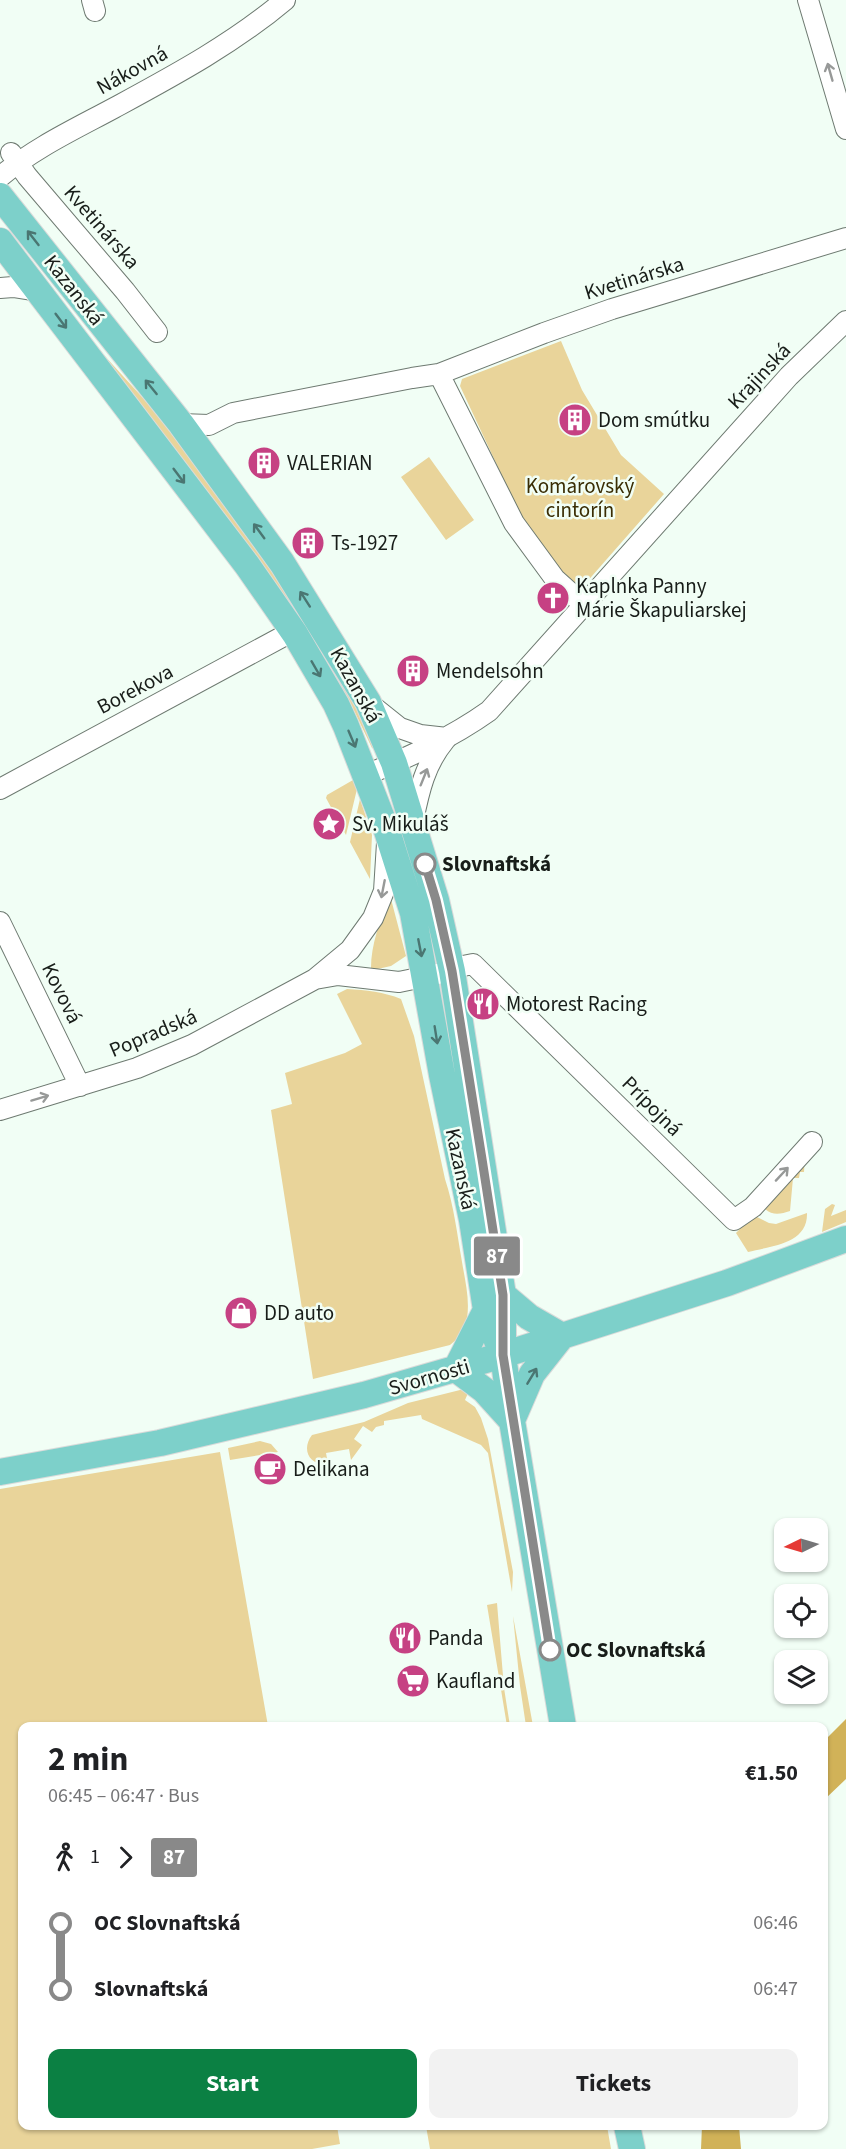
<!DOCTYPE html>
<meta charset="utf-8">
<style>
body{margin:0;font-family:"Source Sans 3",sans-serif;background:#f2f2f2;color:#202124;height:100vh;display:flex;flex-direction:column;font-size:22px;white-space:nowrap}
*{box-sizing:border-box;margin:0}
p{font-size:20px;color:#757577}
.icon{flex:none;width:33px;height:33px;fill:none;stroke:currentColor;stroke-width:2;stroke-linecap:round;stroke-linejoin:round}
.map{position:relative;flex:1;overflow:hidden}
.drawer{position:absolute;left:18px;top:1722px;width:810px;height:408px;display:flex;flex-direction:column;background:#fff;border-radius:12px;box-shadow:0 2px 4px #0004}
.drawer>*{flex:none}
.badge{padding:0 12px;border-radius:4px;font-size:21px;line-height:39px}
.needle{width:39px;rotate:265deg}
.buttons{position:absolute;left:774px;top:1518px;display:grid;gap:12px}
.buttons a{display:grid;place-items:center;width:54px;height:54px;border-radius:12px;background:#fff;box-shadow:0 2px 4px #0004;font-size:30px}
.map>.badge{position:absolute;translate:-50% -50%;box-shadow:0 0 0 3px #fff}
.legs{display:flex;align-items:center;gap:9px;height:66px;padding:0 30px;font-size:20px}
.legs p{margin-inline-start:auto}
.overview{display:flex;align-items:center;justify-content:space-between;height:102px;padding:0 30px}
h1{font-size:33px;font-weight:700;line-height:45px}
.button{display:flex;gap:12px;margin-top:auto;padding:12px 30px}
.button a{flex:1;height:69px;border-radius:12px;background:#0b8043;color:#fff;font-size:24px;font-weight:700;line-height:69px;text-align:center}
.button a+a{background:#f2f2f2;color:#202124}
ul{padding:0 30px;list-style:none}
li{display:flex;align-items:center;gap:21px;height:66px;font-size:22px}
li i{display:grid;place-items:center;width:9px;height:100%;margin:0 8px;background:currentColor}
li i::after{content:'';width:15px;height:15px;margin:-8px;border:4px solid;border-radius:50%;background:#fff}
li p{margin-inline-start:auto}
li:first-child i{background:linear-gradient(#0000 50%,currentColor 0)}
li:last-child i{background:linear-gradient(currentColor 50%,#0000 0)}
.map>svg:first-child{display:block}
.green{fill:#e9d49a}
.forest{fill:#d1b258}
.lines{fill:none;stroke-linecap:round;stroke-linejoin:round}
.minor-casing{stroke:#6e7a71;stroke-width:22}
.major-casing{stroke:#dadbda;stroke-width:28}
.minor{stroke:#fff;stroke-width:20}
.major{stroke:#7dd0ca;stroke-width:26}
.oneway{stroke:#979998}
.oneway2{stroke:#4a7672}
.line-1-casing{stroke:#fff;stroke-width:14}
.line-1{stroke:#898989;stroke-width:9}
.stop-1-dot{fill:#fff;stroke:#898989;stroke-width:3}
.labels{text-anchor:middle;stroke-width:5;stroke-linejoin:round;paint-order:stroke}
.street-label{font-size:21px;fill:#181d19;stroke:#f1fef5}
.poi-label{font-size:21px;fill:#181d19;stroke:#f1fef5;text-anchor:start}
.park-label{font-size:21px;fill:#3a2d04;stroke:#f1fef5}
.stop-label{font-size:21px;font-weight:bold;fill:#181d19;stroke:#f1fef5;text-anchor:start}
</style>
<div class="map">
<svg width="846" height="2149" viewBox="0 0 846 2149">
<rect width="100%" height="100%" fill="#f1fef5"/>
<path class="green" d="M5,229L7,230L103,354L152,408L271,566L347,687L376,749L372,748L349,700L5,232Z
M561,341L582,390L621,455L664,494L585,584L576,585L569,581L525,525L460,386L462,379Z
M429,457L474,520L446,540L401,477Z
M353,780L357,789L346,835L326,798L327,795Z
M360,799L372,835L370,879L350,842Z
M388,899H391L406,956L391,966L373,970L371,968C371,945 380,921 388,899Z
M347,989C366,990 384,992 401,999L414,1036L445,1179C454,1206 457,1234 462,1262C465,1280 470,1300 467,1318C466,1330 459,1338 450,1345L313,1379L271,1110L292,1104L285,1073L345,1053L362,1044L337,994Z
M805,1155L804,1172H800L799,1178H793L790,1211C781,1214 773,1216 765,1209V1204Z
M832,1204L835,1205L831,1216L846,1210V1222L822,1232L825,1209Z
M807,1213C808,1244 771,1246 748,1252L736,1233L751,1217L755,1216L769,1223L776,1224Z
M464,1389L469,1391L465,1400L475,1407L481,1418L488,1439L513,1572L512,1592L488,1453L481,1445L422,1419L421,1415L384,1421V1425L376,1427L372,1432L363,1426L354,1439L362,1445L351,1460L349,1449L326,1453L328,1464C309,1466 301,1449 312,1435L364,1422L408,1403Z
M260,1441L271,1444L278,1452L230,1460L228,1448Z
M220,1452L268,1726H22V2126H337L340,2144L312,2149H0V1489Z
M497,1603L504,1688L510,1726H507L487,1605Z
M513,1616L533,1726H526L520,1686Z
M426,2126H607L611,2149H430Z"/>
<path class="forest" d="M846,1719V1779L824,1800V1741Z
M702,2126H739L741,2149H701Z"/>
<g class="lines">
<g class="minor-casing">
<path id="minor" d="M92,0L95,11
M808,0L846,129
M11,153L27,176L125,291L157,332
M0,177C34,148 75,129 114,108C173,76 233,44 285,0
M0,288L13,287L38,291
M439,374L514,523L555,579L584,605
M181,424L209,425L233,413L412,378L439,374L544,333L612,309L846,238
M370,704L400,728L420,735L447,738
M366,775C409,757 451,738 489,711L789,376L846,321
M0,789L293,631
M413,821C419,791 425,764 445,740
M0,922L80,1086
M315,979L338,975L399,982L452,971L463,966L473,964L734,1220L753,1207L812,1142
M0,1110L137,1068L192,1045L315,979L350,950L373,918L384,891L387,843"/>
</g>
<g class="major-casing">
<path id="major" d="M0,196L181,424L282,563L368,702L394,763L436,900L452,971L503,1295V1355L512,1421L563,1726
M0,241L247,565L295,634L336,704L346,726L387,831L413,913L442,1075L472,1220L486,1310L497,1341
M503,1295L529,1317L562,1336
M456,1369L484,1390L512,1421
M456,1369L486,1310
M513,1418L532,1374L562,1336
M0,1472L160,1443L364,1395L503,1355L727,1283L846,1239
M627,2126L632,2149"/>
</g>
<use href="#minor" class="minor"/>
<use href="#major" class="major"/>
</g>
<defs><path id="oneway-shaft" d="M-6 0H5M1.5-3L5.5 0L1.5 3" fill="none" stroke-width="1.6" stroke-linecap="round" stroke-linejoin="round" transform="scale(1.5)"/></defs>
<g class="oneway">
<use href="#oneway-shaft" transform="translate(830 72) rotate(-106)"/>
<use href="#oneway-shaft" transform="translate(424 777) rotate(-68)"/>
<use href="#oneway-shaft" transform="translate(383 889) rotate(101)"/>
<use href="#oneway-shaft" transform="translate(40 1098) rotate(-17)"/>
<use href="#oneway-shaft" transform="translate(782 1174) rotate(-47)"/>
</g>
<g class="oneway2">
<use href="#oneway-shaft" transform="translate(33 238) rotate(-128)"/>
<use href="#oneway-shaft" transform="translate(61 321) rotate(53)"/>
<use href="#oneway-shaft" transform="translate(151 387) rotate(-129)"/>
<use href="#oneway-shaft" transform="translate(179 476) rotate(53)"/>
<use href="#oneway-shaft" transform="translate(259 531) rotate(-126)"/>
<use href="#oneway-shaft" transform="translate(305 599) rotate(-123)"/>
<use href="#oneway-shaft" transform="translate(316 669) rotate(60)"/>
<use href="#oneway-shaft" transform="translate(352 739) rotate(67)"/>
<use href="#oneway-shaft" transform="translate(420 948) rotate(79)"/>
<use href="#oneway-shaft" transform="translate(436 1035) rotate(81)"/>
<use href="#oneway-shaft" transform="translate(532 1376) rotate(-59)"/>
</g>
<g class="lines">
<g class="line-1-casing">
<path id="line-1" d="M425,864L436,900L452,971L482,1159L503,1295V1355L550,1650"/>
</g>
<use href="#line-1" class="line-1"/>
</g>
<defs>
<g id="building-disc" transform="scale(1.725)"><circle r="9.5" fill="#c64183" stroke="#f1fef5"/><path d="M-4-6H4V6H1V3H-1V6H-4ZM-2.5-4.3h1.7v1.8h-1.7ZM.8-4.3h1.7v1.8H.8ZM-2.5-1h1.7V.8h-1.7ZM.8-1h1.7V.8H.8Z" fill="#fff"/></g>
<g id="church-disc" transform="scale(1.725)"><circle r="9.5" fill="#c64183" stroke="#f1fef5"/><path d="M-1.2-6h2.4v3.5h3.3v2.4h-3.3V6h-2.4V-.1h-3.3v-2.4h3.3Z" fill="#fff"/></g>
<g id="sight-disc" transform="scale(1.725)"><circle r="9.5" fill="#c64183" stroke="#f1fef5"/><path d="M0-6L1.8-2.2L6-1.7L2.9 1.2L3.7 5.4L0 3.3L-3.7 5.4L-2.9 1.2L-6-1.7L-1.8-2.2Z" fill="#fff"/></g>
<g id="restaurant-disc" transform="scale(1.725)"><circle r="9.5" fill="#c64183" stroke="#f1fef5"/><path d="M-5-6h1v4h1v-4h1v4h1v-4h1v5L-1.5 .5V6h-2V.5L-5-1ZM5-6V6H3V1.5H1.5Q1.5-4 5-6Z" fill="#fff"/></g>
<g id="shop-disc" transform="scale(1.725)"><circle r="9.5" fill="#c64183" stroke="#f1fef5"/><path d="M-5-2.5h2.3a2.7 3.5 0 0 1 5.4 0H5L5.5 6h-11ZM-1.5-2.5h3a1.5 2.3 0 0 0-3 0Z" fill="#fff"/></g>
<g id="cafe-disc" transform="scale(1.725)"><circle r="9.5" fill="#c64183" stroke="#f1fef5"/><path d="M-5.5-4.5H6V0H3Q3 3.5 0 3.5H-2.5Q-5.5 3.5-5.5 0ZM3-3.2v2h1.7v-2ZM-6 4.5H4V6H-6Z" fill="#fff"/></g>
<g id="supermarket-disc" transform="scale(1.725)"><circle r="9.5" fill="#c64183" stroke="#f1fef5"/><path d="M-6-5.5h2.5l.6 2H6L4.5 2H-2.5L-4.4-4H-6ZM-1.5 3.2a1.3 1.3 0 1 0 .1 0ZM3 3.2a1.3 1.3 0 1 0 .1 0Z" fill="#fff"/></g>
</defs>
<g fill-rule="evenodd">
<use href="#building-disc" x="575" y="420"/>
<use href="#building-disc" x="264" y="463"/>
<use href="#building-disc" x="308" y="543"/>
<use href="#church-disc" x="553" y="598"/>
<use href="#building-disc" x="413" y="671"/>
<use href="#sight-disc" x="329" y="824"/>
<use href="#restaurant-disc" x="483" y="1004"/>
<use href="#shop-disc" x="241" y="1313"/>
<use href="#cafe-disc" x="270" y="1469"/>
<use href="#restaurant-disc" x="405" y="1638"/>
<use href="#supermarket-disc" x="413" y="1681"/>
</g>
<g class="stop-1-dot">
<circle cx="425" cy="864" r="10"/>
<circle cx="550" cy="1650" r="10"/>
</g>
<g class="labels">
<g class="street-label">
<text transform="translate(132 70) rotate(-29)" y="7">Nákovná</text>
<text transform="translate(102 227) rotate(49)" y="7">Kvetinárska</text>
<text transform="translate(634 278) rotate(-17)" y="7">Kvetinárska</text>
<text transform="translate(74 290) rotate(52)" y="7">Kazanská</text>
<text transform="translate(759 376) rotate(-47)" y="7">Krajinská</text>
<text transform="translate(356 685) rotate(61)" y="7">Kazanská</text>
<text transform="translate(135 689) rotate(-28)" y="7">Borekova</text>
<text transform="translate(62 993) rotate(64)" y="7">Kovová</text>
<text transform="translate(153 1033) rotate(-23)" y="7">Popradská</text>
<text transform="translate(652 1106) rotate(45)" y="7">Prípojná</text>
<text transform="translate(461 1169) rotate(78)" y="7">Kazanská</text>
<text transform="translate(429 1377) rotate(-16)" y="7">Svornosti</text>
</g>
<g class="poi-label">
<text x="598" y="427">Dom smútku</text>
<text x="287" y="470">VALERIAN</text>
<text x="331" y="550">Ts-1927</text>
<text x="576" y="593">Kaplnka Panny<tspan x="576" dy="24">Márie Škapuliarskej</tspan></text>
<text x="436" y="678">Mendelsohn</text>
<text x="352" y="831">Sv. Mikuláš</text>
<text x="506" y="1011">Motorest Racing</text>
<text x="264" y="1320">DD auto</text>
<text x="293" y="1476">Delikana</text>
<text x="428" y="1645">Panda</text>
<text x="436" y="1688">Kaufland</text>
</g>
<g class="park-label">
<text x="580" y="493">Komárovský<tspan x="580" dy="24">cintorín</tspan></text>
</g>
<g class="stop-label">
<text x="442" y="871">Slovnaftská</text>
<text x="566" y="1657">OC Slovnaftská</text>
</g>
</g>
</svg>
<div class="buttons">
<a><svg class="needle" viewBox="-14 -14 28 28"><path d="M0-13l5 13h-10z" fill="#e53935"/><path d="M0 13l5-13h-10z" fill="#757577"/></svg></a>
<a><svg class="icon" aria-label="locate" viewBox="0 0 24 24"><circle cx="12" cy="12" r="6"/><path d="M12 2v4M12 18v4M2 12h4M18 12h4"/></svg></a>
<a><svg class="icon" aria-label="layers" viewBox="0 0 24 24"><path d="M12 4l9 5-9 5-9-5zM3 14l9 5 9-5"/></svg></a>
</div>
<b class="badge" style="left:497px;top:1256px;background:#898989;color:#fff">87</b>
<section class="drawer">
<div class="overview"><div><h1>2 min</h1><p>06:45 – 06:47 · Bus</p></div><b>€1.50</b></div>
<div class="legs"><svg class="icon" aria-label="walk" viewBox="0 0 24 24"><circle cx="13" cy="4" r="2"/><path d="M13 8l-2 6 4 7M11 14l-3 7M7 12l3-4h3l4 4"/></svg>1<svg class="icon" aria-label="forward" viewBox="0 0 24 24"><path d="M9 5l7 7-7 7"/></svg><b class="badge" style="background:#898989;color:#fff">87</b></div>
<ul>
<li><i style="color:#898989"></i><b>OC Slovnaftská</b><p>06:46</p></li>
<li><i style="color:#898989"></i><b>Slovnaftská</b><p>06:47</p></li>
</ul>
<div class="button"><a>Start</a><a>Tickets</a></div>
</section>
</div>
